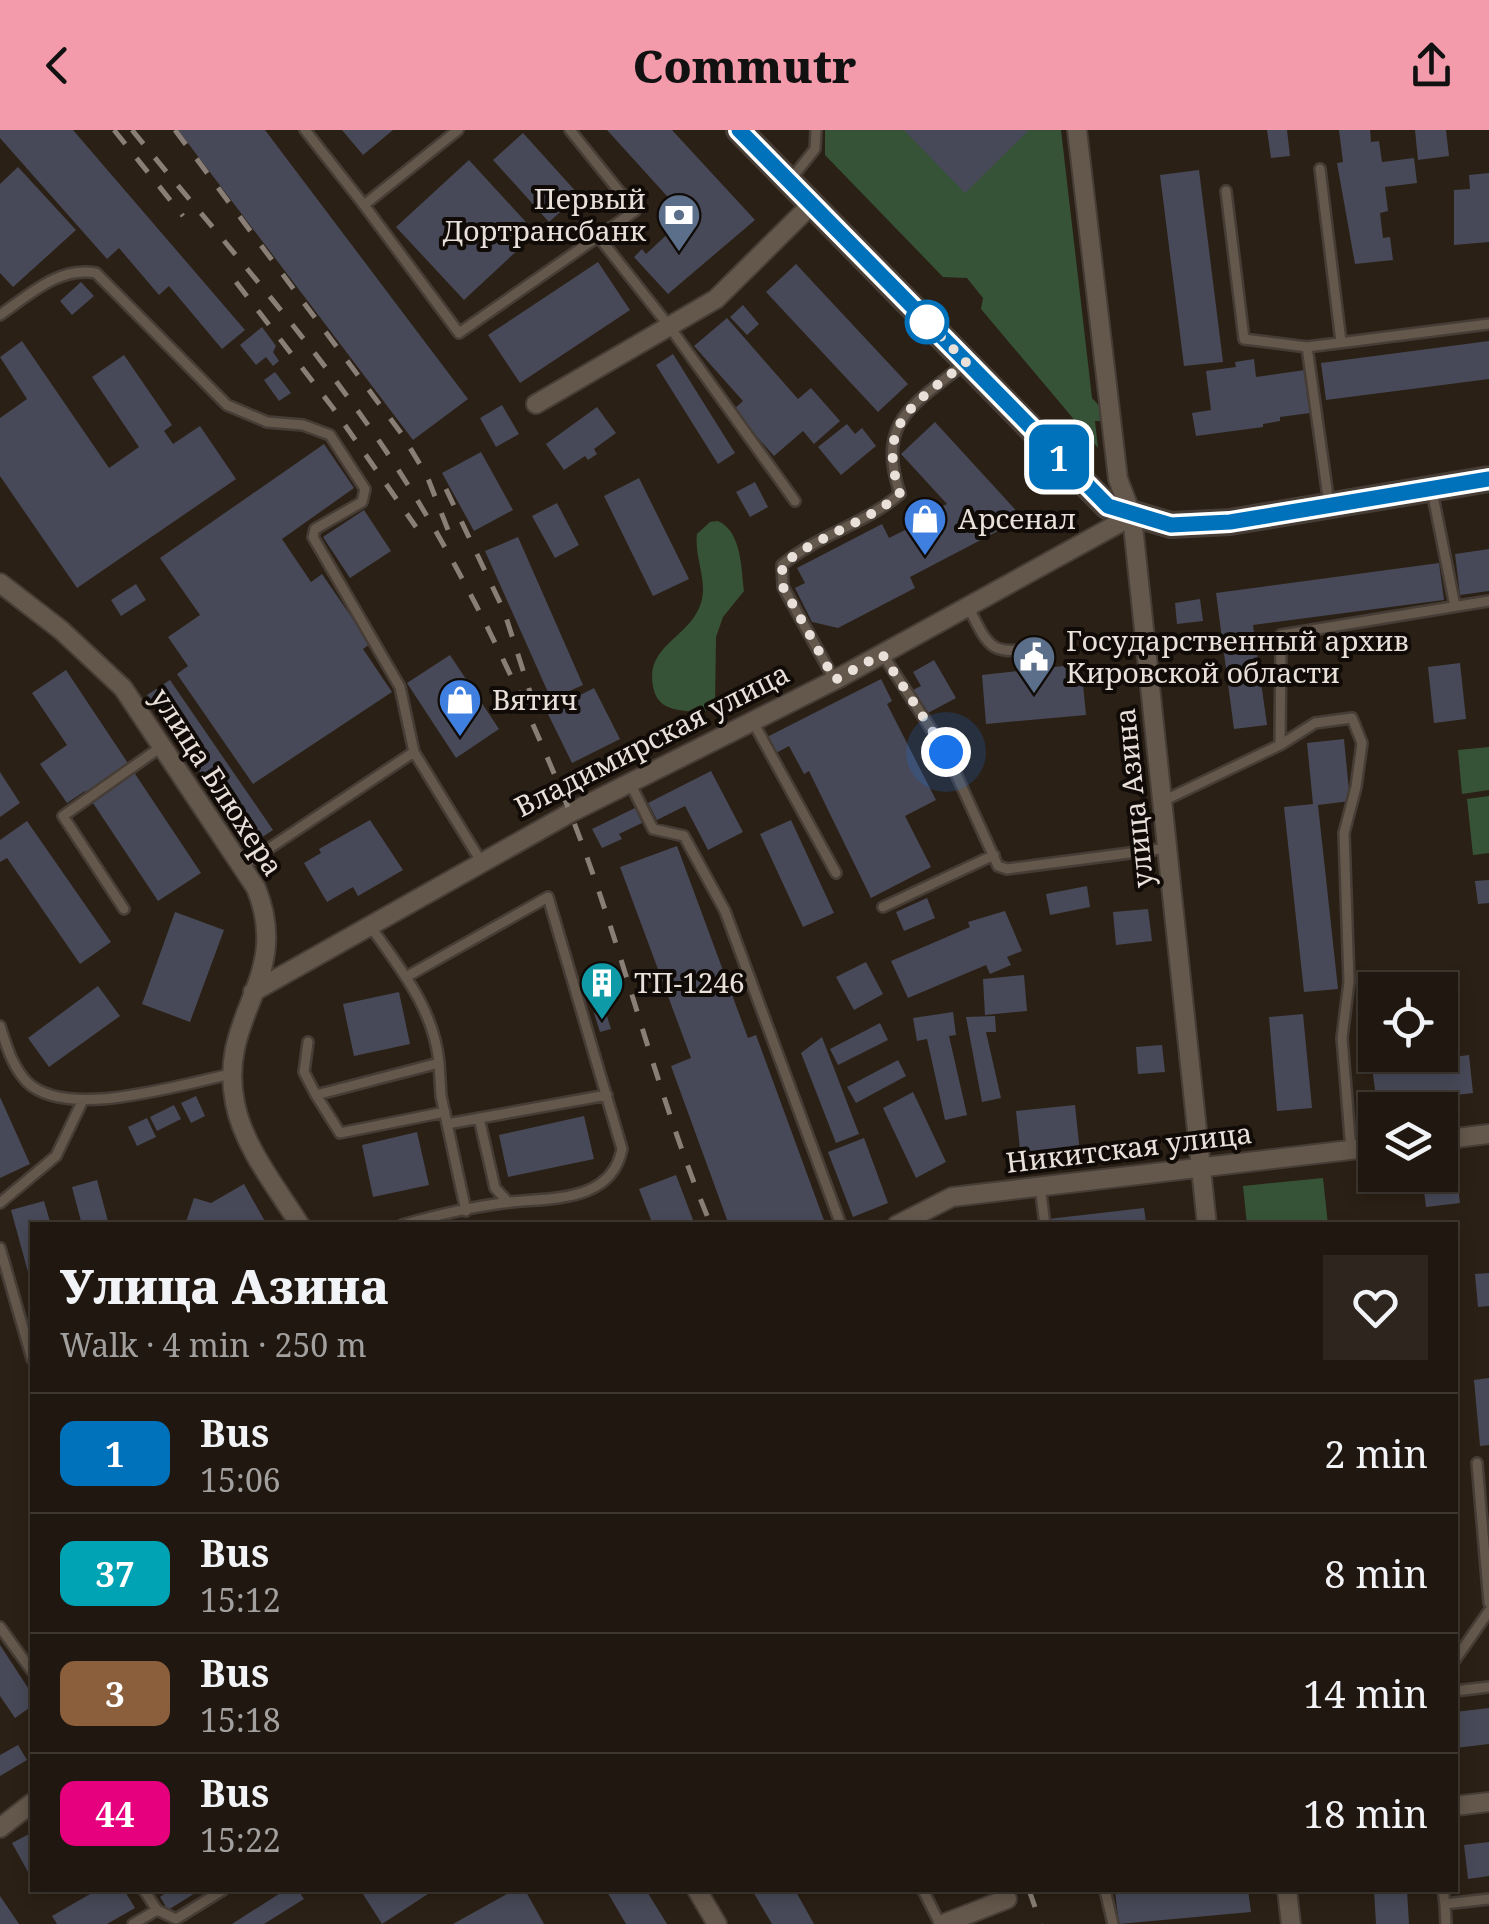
<!DOCTYPE html>
<meta charset="utf-8">
<style>
body{margin:0;font-family:"Noto Serif",serif;background:#2d251e;color:#f1f3f6;height:100vh;display:flex;flex-direction:column;font-size:38px;white-space:nowrap}
*{box-sizing:border-box;margin:0}
p{font-size:32px;color:#a2a09f}
.icon{flex:none;width:55px;height:55px;fill:none;stroke:currentColor;stroke-width:2;stroke-linecap:round;stroke-linejoin:round}
.map{position:relative;flex:1;overflow:hidden}
.details{position:absolute;left:30px;top:1092px;width:1428px;height:670px;display:flex;flex-direction:column;background:#201810;border-radius:0px;box-shadow:0 5px 15px #0003,0 0 0 2px #3d3730}
.details>*{flex:none}
.badge{padding:0 20px;border-radius:15px;font-size:35px;line-height:65px}
.fabs{position:absolute;left:1358px;top:842px;display:grid;gap:20px}
.fabs a{display:grid;place-items:center;width:100px;height:100px;border-radius:0px;background:#201810;box-shadow:0 5px 15px #0003,0 0 0 2px #3d3730;font-size:50px}
.you{position:absolute;width:50px;height:50px;margin:-25px;border:8px solid #fff;border-radius:50%;background:#1a73e8;box-shadow:0 0 0 15px #1a73e833}
.map>.badge{position:absolute;translate:-50% -50%;box-shadow:0 0 0 5px #fff}
.round{display:grid;place-items:center;flex:none;width:105px;height:105px;border-radius:0px;background:#2d251e}
.head{display:flex;align-items:center;justify-content:space-between;height:170px;padding:0 30px}
h1{font-size:48px;font-weight:800;line-height:75px}
ul{padding:0;list-style:none}
li{display:flex;align-items:center;gap:30px;height:120px;padding:0 30px;border-top:2px solid #3d3730}
li div{flex:1}
li b{display:block;font-size:38px}
li em{font-style:normal}
li .badge{min-width:110px;font-weight:700;text-align:center}
header{display:flex;justify-content:space-between;align-items:center;height:130px;padding:0 30px;background:#f39aab;color:#111;font-size:45px;font-weight:800}
.map>svg:first-child{display:block}
.green{fill:#365337}
.building{fill:#474958}
.lines{fill:none;stroke-linecap:round;stroke-linejoin:round}
.lane-casing{stroke:#463d36;stroke-width:14}
.street-casing{stroke:#463d36;stroke-width:22}
.secondary-casing{stroke:#463d36;stroke-width:28}
.lane{stroke:#64574b;stroke-width:9}
.street{stroke:#64574b;stroke-width:18}
.secondary{stroke:#64574b;stroke-width:22}
.rail{stroke:#897f76;stroke-width:5;stroke-dasharray:18 18;stroke-linecap:butt}
.line-casing{stroke:#fff;stroke-width:22}
.line{stroke:#0072bc;stroke-width:15}
.walk{stroke:#e8e0d9;stroke-width:10;stroke-dasharray:0 18}
.stop-dot{fill:#fff;stroke:#0072bc;stroke-width:5}
.labels{text-anchor:middle;stroke-width:8;stroke-linejoin:round;paint-order:stroke}
.poi-label{font-size:28px;fill:#e8e0d9;stroke:#100b07;text-anchor:start}
.street-label{font-size:28px;fill:#e8e0d9;stroke:#100b07}
</style>
<header><svg class="icon" aria-label="back" viewBox="0 0 24 24"><path d="M15 5l-7 7 7 7"/></svg>Commutr<svg class="icon" aria-label="share" viewBox="0 0 24 24"><path d="M12 15V3M7 8l5-5 5 5M5 13v7h14v-7"/></svg></header>
<div class="map">
<svg width="1489" height="1794" viewBox="0 0 1489 1794">
<rect width="100%" height="100%" fill="#2b2015"/>
<path class="green" d="M825,0H1061L1092,268L1105,282V291H1095L1098,318L981,179L983,168L967,148L943,147L825,25Z
M718,391C742,402 741,438 744,461L723,487L716,507L715,575C705,584 699,583 686,581C669,579 656,575 653,556C645,515 690,508 701,473C708,451 694,426 697,404L710,392Z
M1489,617V660L1462,664L1458,620Z
M1489,666V723L1473,725L1467,669Z
M1323,1048L1328,1095H1247L1243,1056Z"/>
<path class="building" d="M0,0H73L245,200L222,219L169,156L159,165L119,118L107,129L0,8Z
M178,0H265L468,269L413,310Z
M342,0H393L363,25Z
M607,0H672L755,90L668,164L634,127L642,119L646,124L686,87Z
M904,0H1029L965,63Z
M1267,0H1287L1290,26L1271,28Z
M1339,0H1370L1371,12L1379,11L1382,32L1414,28L1417,53L1385,57L1388,81L1380,83L1383,108L1390,107L1393,130L1355,134L1337,33L1343,32Z
M1415,0H1446L1449,26L1418,30Z
M523,3L579,65L549,92L493,30Z
M469,30L536,103L464,170L396,97Z
M18,37L76,100L13,157L0,143V54Z
M1199,40L1223,232L1184,236L1160,45Z
M1489,43V112L1454,115V60L1470,59L1469,45Z
M598,132L630,180L520,253L488,205Z
M796,134L908,254L878,282L766,162Z
M81,152L94,166L72,185L60,171Z
M743,175L759,194L747,205L730,187Z
M727,188L798,269L811,258L840,291L814,314L803,301L774,326L733,280L743,271L694,216Z
M262,197L276,216L273,222L279,231L273,236L266,227L256,235L240,215Z
M22,211L109,338L139,317L92,247L124,225L172,295L164,301L173,314L200,296L236,349L77,458L0,346V288L27,269L0,227Z
M1489,211V249L1326,270L1321,233Z
M673,224L735,323L718,334L656,235Z
M1254,229L1256,247L1305,240L1310,283L1280,287V291L1263,294V297L1196,306L1192,283L1211,280L1206,241L1236,237L1235,232Z
M275,242L291,263L279,271L264,250Z
M502,275L519,304L496,317L480,288Z
M597,277L616,303L594,319L597,324L588,330L585,326L564,340L546,314Z
M935,292L1023,388L910,447L915,458L838,498L812,492L795,458L805,453L797,438L882,394L889,408L909,398L910,402L934,390L931,381L947,374L901,324Z
M847,294L855,304L862,298L876,316L841,345L818,317Z
M324,314L354,358L282,409L311,452L322,444L370,514L363,519L392,562L253,654L177,544L188,536L168,507L200,485L160,428Z
M481,322L513,380L474,401L442,343Z
M639,348L689,449L653,466L604,366Z
M755,352L768,377L750,387L736,362Z
M557,373L579,415L555,428L532,386Z
M364,380L391,421L350,448L323,407Z
M518,407L583,555L551,569L485,421Z
M1489,419V461L1460,465L1455,424Z
M1439,433L1444,470L1253,495L1267,595L1234,599L1216,463Z
M136,454L146,470L121,486L111,470Z
M1200,469L1203,491L1177,494L1175,473Z
M450,525L499,599L456,628L407,553Z
M934,530L956,568L926,584L913,560L921,556L913,542Z
M1460,533L1466,589L1434,593L1428,537Z
M1081,534L1086,585L986,594L982,545Z
M66,540L201,743L158,771L85,661L67,673L40,634L67,615L32,563Z
M881,549L892,571L887,574L936,670L905,686L931,737L871,768L809,641L804,644L789,616L776,623L767,607Z
M170,550L273,700L250,715L147,565Z
M594,558L620,609L572,633L547,582Z
M1344,609L1350,671L1318,675L1338,859L1304,862L1284,677L1313,674L1307,613Z
M711,641L743,702L708,720L685,676L657,690L648,673Z
M0,642L20,673L0,687Z
M635,678L642,693L619,704L622,709L602,718L592,699Z
M370,690L403,740L358,766L353,757L327,772L304,733L321,723L319,719Z
M791,690L834,783L803,797L760,704Z
M27,691L111,812L80,834L7,728L0,732V710Z
M677,716L748,908L756,905L825,1093L729,1095L671,936L691,928L620,737Z
M1489,750V773L1478,774L1475,751Z
M1087,756L1090,777L1050,785L1046,764Z
M927,768L935,788L904,801L896,782Z
M1148,779L1152,811L1116,815L1113,782Z
M1005,781L1022,821L1007,827L1011,835L990,844L986,835L908,868L891,831L970,797L968,792Z
M175,782L224,800L190,892L142,874Z
M866,832L883,864L854,880L836,847Z
M1413,844L1415,860H1382L1381,848Z
M1024,845L1027,881L985,885L983,849Z
M98,856L120,886L49,937L28,908Z
M399,862L410,914L354,926L343,874Z
M605,880L611,899L600,902L594,883Z
M953,882L956,905L949,906L967,985L945,990L927,909L917,911L913,888Z
M1303,884L1312,978L1277,981L1269,887Z
M995,886L996,902H986L1001,968L982,972L966,887Z
M880,893L888,910L838,935L830,919Z
M822,907L859,1004L836,1013L801,923Z
M1162,915L1165,942L1138,944L1136,917Z
M1469,925L1473,963L1377,974L1372,937Z
M898,930L906,946L856,973L847,957Z
M913,962L946,1032L916,1048L883,978Z
M196,966L205,986L191,993L181,973Z
M0,967L30,1034L0,1048Z
M174,975L181,989L157,1001L150,987Z
M1075,975L1080,1023L1021,1029L1016,981Z
M584,986L594,1029L508,1047L499,1005Z
M147,988L156,1007L137,1016L128,997Z
M417,1002L429,1055L373,1067L362,1015Z
M864,1008L888,1073L853,1087L828,1022Z
M1448,1037L1450,1057L1458,1056L1460,1073L1426,1077L1422,1045H1440V1038Z
M676,1045L695,1095H653L639,1059Z
M97,1050L109,1095H82L72,1057Z
M244,1054L267,1095H185L194,1068L211,1073Z
M44,1071L51,1095H32L31,1153L11,1080Z
M1144,1078L1146,1092L1153,1091L1154,1095H1049L1048,1089Z
M1489,1143V1176L1478,1177L1475,1144Z
M1489,1248V1315L1480,1316L1474,1250Z
M0,1515L32,1564V1576L15,1588L0,1566Z
M1489,1578V1614L1455,1618V1582Z
M18,1615L27,1630L0,1646V1625Z
M31,1703L32,1705V1749L12,1713Z
M1489,1712V1746L1468,1749L1464,1715Z
M97,1760H124L135,1778L107,1794H57L52,1786Z
M170,1760H200L168,1780L160,1767Z
M285,1760H298L304,1769L264,1794H232Z
M368,1760H434L382,1794L363,1764Z
M514,1760H525L544,1794H453Z
M606,1760H646L667,1794H626Z
M752,1760H795L814,1794H772Z
M1130,1760H1248L1251,1782L1119,1794L1115,1762Z
M1374,1760H1407L1409,1794H1376Z
M0,1766L19,1794H0Z"/>
<g class="lines">
<g class="lane-casing">
<path id="lane" d="M305,0L364,75
M458,0L364,75L459,203L635,81L570,0
M1320,39L1341,212
M791,49L815,19L816,0
M1226,61L1244,209L1307,217
M598,106L669,196L795,371
M0,185C29,165 59,136 96,143L227,275L267,292L303,295L330,305L365,359L362,372L315,399L313,407L400,557L414,622
M1432,361L1455,476
M1329,374L1307,217L1489,194
M968,476C991,523 991,524 1044,518
M883,525L946,622L998,736L1007,739L1168,718
M834,549L783,457L782,435C818,405 865,394 900,364C876,291 912,276 964,234
M753,592L836,743
M1280,615L1315,593L1352,588L1362,613L1356,657L1344,703L1349,852L1342,908L1351,1020
M630,653L653,699L684,706L725,781L841,1095
M1163,671L1280,615L1281,505L1489,471
M244,735L414,622L482,733
M883,777L994,725
M124,779L63,686L161,617
M0,896C7,917 12,936 27,952C67,991 181,954 232,944
M308,912L304,942L316,965L439,933C434,879 401,840 371,797
M439,933L441,966L466,1081
M316,965L340,1003L445,982
M479,988L495,1058L508,1072
M447,994L607,965
M1040,1056L1045,1095
M0,1073L56,1026L82,972
M402,1095C434,1086 470,1077 503,1073C546,1067 611,1075 622,1019L548,767L406,847
M0,1118L32,1229
M1477,1333L1489,1473
M0,1497L32,1541
M1455,1530L1489,1481
M1455,1561L1489,1557
M144,1760L157,1780
M923,1760L940,1794
M1105,1760L1113,1794
M1443,1760L1445,1774L1489,1769
M1445,1774L1446,1794
M133,1794L157,1780L176,1789L223,1760"/>
</g>
<g class="street-casing">
<path id="street" d="M1077,0L1118,349L1132,386L1207,1095
M536,274L716,169L812,74
M0,453L61,500L123,558L256,758C293,849 217,884 235,973C243,1016 277,1058 300,1095
M253,862L570,683L835,550L1132,386
M1440,1010L1489,1004
M897,1095L952,1067L1375,1017
M1455,1676L1489,1672
M0,1698L32,1673
M697,1760L717,1794
M1287,1760L1291,1794
M943,1794L1007,1769"/>
</g>
<g class="secondary-casing">
<path id="secondary" d="M739,0L1107,376L1171,395L1230,392L1489,349"/>
</g>
<use href="#lane" class="lane"/>
<use href="#street" class="street"/>
<use href="#secondary" class="secondary"/>
<path class="rail" d="M114,0L183,86
M132,0C218,105 310,209 386,321C458,429 514,546 563,665C621,805 652,955 711,1095
M175,0L401,303L427,346L450,405
M236,152L333,278L416,397
M446,359L504,481L530,562
M1029,1760L1041,1794"/>
</g>
<g class="lines">
<g class="line-casing">
<path id="line" d="M739,0L1108,376L1171,395L1230,392L1489,349"/>
</g>
<use href="#line" class="line"/>
<path class="walk" d="M927,192L915,180L966,232C914,275 876,291 900,364C865,394 818,405 782,435L783,457L835,550L882,524L946,622"/>
</g>
<defs>
<g id="bank-pin" transform="scale(2.25)"><path d="M0 17L-7.5 6A9.5 9.5 0 1 1 7.5 6Z" fill="#5c6f8a" stroke="#100b07"/><path d="M-6-4H6V4H-6ZM0-2.3a2.3 2.3 0 1 0 0 4.6a2.3 2.3 0 1 0 0-4.6Z" fill="#fff"/></g>
<g id="shop-pin" transform="scale(2.25)"><path d="M0 17L-7.5 6A9.5 9.5 0 1 1 7.5 6Z" fill="#3f7fe0" stroke="#100b07"/><path d="M-5-2.5h2.3a2.7 3.5 0 0 1 5.4 0H5L5.5 6h-11ZM-1.5-2.5h3a1.5 2.3 0 0 0-3 0Z" fill="#fff"/></g>
<g id="civic-pin" transform="scale(2.25)"><path d="M0 17L-7.5 6A9.5 9.5 0 1 1 7.5 6Z" fill="#5c6f8a" stroke="#100b07"/><path d="M-.6-6.5H3V-4.5H.6V-3L4-1V1h2V6H-6V1h2V-1L-.6-3ZM-1.2 2.5V6h2.4V2.5Z" fill="#fff"/></g>
<g id="building-pin" transform="scale(2.25)"><path d="M0 17L-7.5 6A9.5 9.5 0 1 1 7.5 6Z" fill="#0f9aa8" stroke="#100b07"/><path d="M-4-6H4V6H1V3H-1V6H-4ZM-2.5-4.3h1.7v1.8h-1.7ZM.8-4.3h1.7v1.8H.8ZM-2.5-1h1.7V.8h-1.7ZM.8-1h1.7V.8H.8Z" fill="#fff"/></g>
</defs>
<g fill-rule="evenodd">
<use href="#bank-pin" x="679" y="85"/>
<use href="#shop-pin" x="925" y="389"/>
<use href="#civic-pin" x="1034" y="527"/>
<use href="#shop-pin" x="460" y="570"/>
<use href="#building-pin" x="602" y="853"/>
</g>
<circle class="stop-dot" cx="927" cy="192" r="20"/>
<g class="labels">
<g class="poi-label">
<text x="646" y="79" text-anchor="end">Первый<tspan x="646" dy="32">Дортрансбанк</tspan></text>
<text x="958" y="399">Арсенал</text>
<text x="1066" y="521">Государственный архив<tspan x="1066" dy="32">Кировской области</tspan></text>
<text x="492" y="580">Вятич</text>
<text x="634" y="863">ТП-1246</text>
</g>
<g class="street-label">
<text transform="translate(652 610) rotate(-27)" y="10">Владимирская улица</text>
<text transform="translate(217 652) rotate(57)" y="10">улица Блюхера</text>
<text transform="translate(1134 668) rotate(-96)" y="10">улица Азина</text>
<text transform="translate(1129 1018) rotate(-7)" y="10">Никитская улица</text>
</g>
</g>
</svg>
<div class="fabs">
<a><svg class="icon" aria-label="locate" viewBox="0 0 24 24"><circle cx="12" cy="12" r="6"/><path d="M12 2v4M12 18v4M2 12h4M18 12h4"/></svg></a>
<a><svg class="icon" aria-label="layers" viewBox="0 0 24 24"><path d="M12 4l9 5-9 5-9-5zM3 14l9 5 9-5"/></svg></a>
</div>
<div class="you" style="left:946px;top:622px"></div>
<b class="badge" style="left:1059px;top:327px;background:#0072bc;color:#fff">1</b>
<section class="details">
<div class="head"><div><h1>Улица Азина</h1><p>Walk · 4 min · 250 m</p></div><a class="round"><svg class="icon" aria-label="heart" viewBox="0 0 24 24"><path d="M12 20l-8-8c-3-5 5-10 8-4 3-6 11-1 8 4z"/></svg></a></div>
<ul>
<li><span class="badge" style="background:#0072bc;color:#fff">1</span><div><b>Bus</b><p>15:06</p></div><em>2 min</em></li>
<li><span class="badge" style="background:#00a3b4;color:#fff">37</span><div><b>Bus</b><p>15:12</p></div><em>8 min</em></li>
<li><span class="badge" style="background:#8b5e3c;color:#fff">3</span><div><b>Bus</b><p>15:18</p></div><em>14 min</em></li>
<li><span class="badge" style="background:#e6007e;color:#fff">44</span><div><b>Bus</b><p>15:22</p></div><em>18 min</em></li>
</ul>
</section>
</div>
